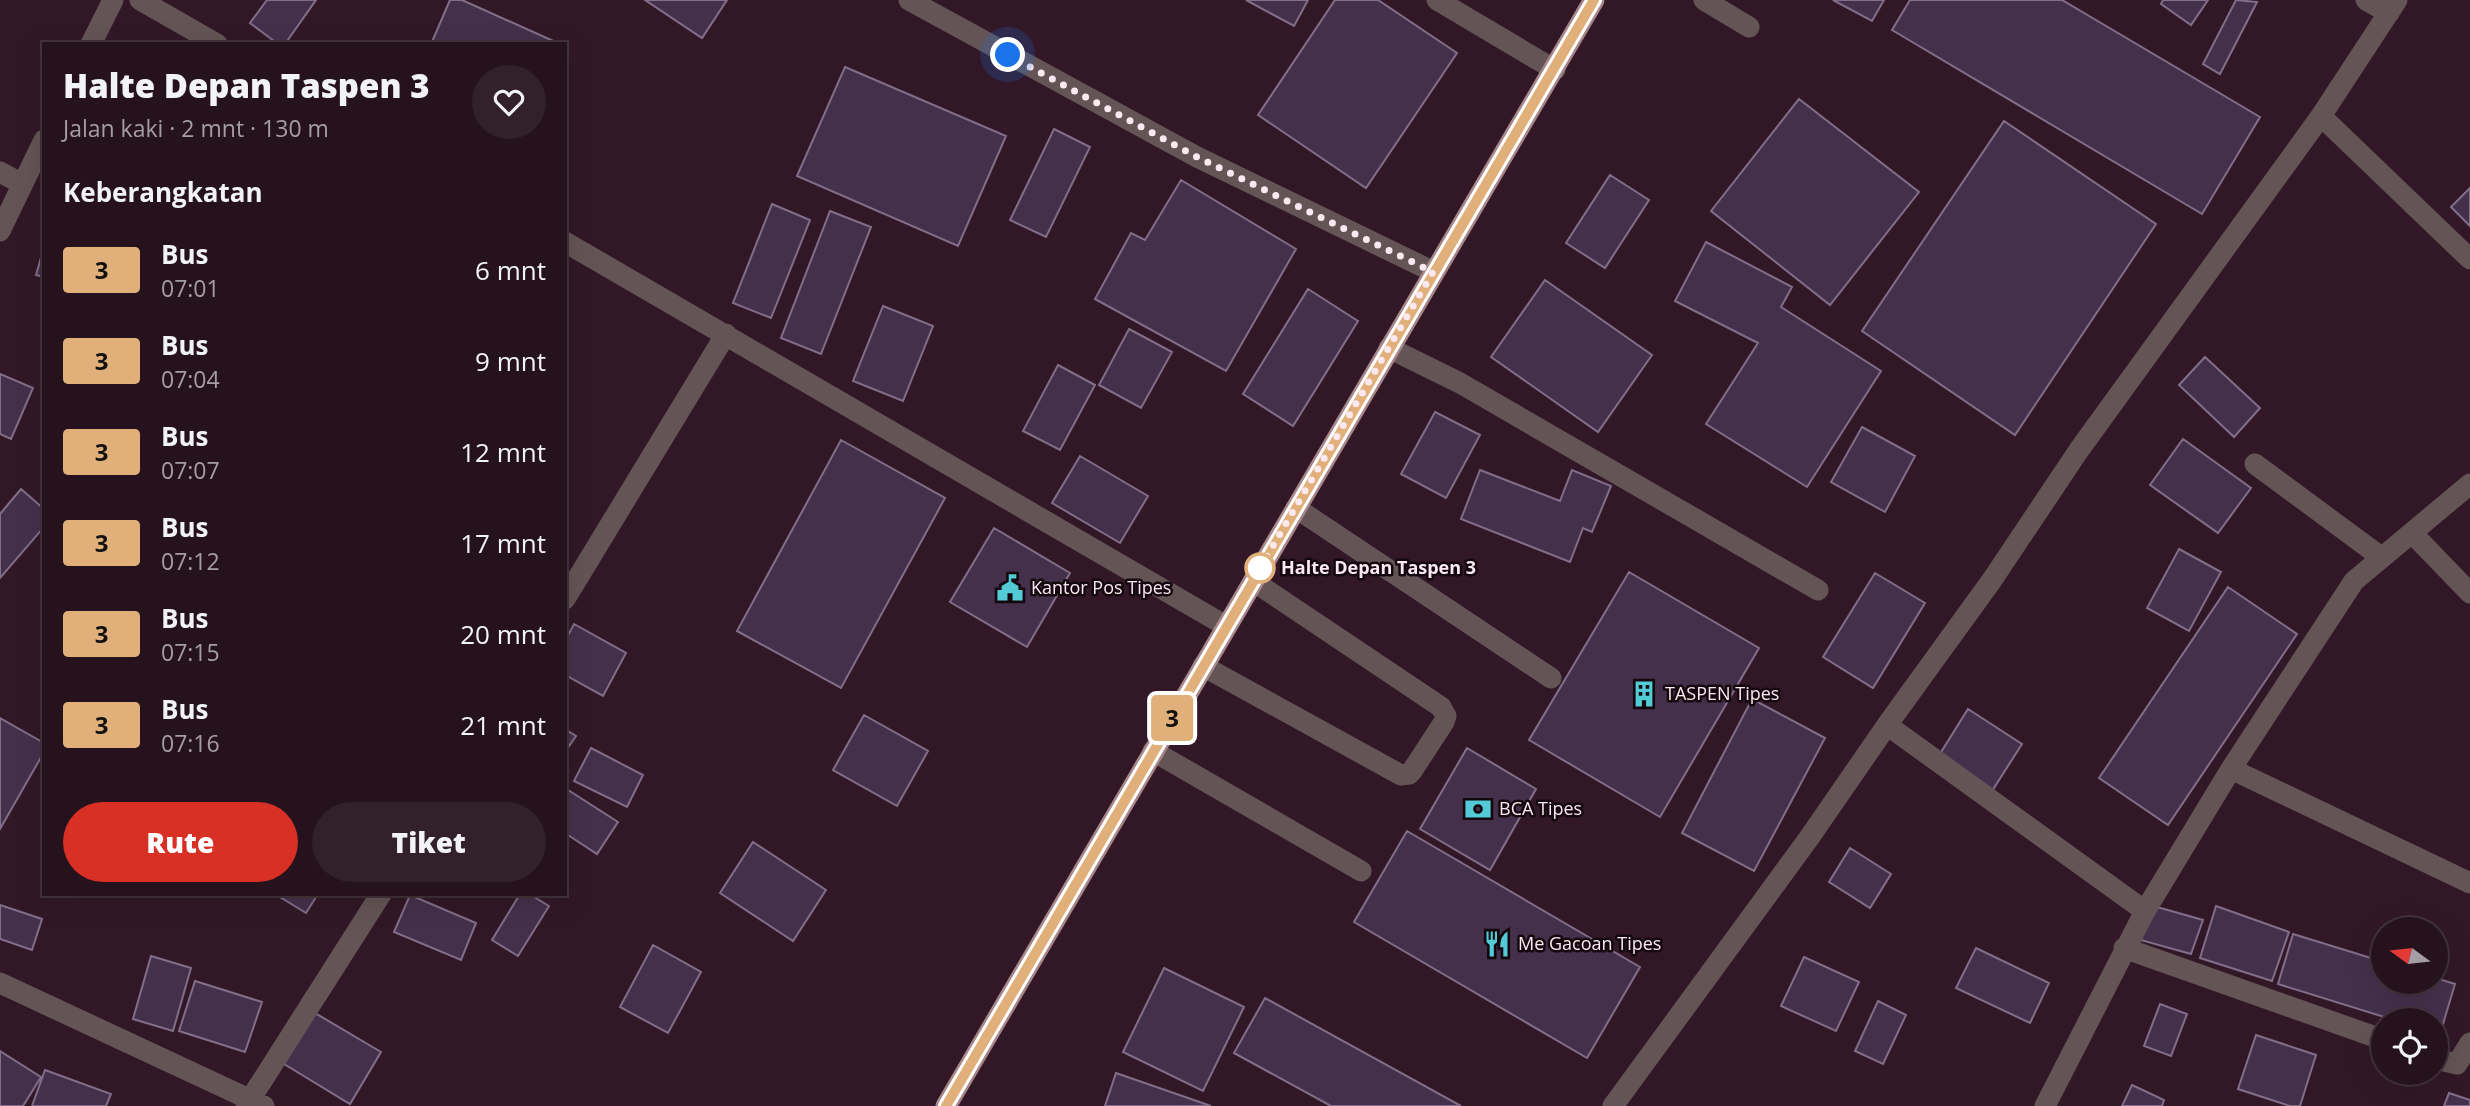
<!DOCTYPE html>
<html lang="id">
<meta charset="utf-8">
<style>
body{margin:0;font-family:"Open Sans",sans-serif;background:#32202a;color:#f1f3f6;height:100vh;display:flex;flex-direction:column;font-size:26px;white-space:nowrap}
*{box-sizing:border-box;margin:0}
p{font-size:23px;color:#a49ea4}
.icon{flex:none;width:38px;height:38px;fill:none;stroke:currentColor;stroke-width:2;stroke-linecap:round;stroke-linejoin:round}
.map{position:relative;flex:1;overflow:hidden}
.side{position:absolute;left:42px;top:42px;width:525px;height:854px;display:flex;flex-direction:column;background:#26121d;border-radius:0px;box-shadow:0 7px 28px #0002,0 0 0 2px #42323b}
.side>*{flex:none}
.badge{padding:0 14px;border-radius:5px;font-size:24px;line-height:46px}
.needle{width:46px;rotate:285deg}
.fabs{position:absolute;left:2371px;top:917px;display:grid;gap:14px}
.fabs a{display:grid;place-items:center;width:77px;height:77px;border-radius:50%;background:#26121d;box-shadow:0 7px 28px #0002,0 0 0 2px #42323b;font-size:35px}
.you{position:absolute;width:35px;height:35px;margin:-18px;border:5px solid #fff;border-radius:50%;background:#1a73e8;box-shadow:0 0 0 10px #1a73e833}
.map>.badge{position:absolute;translate:-50% -50%;box-shadow:0 0 0 4px #fff}
h2{padding:0 21px;font-size:26px;line-height:63px}
.round{display:grid;place-items:center;flex:none;width:74px;height:74px;border-radius:37px;background:#32202a}
.overview{display:flex;align-items:center;justify-content:space-between;height:119px;padding:0 21px}
h1{font-size:33px;font-weight:800;line-height:52px}
.cta{display:flex;gap:14px;margin-top:auto;padding:14px 21px}
.cta a{flex:1;height:80px;border-radius:42px;background:#d93025;color:#fff;font-size:28px;font-weight:800;line-height:80px;text-align:center}
.cta a+a{background:#32202a;color:#f1f3f6}
ul{padding:0;list-style:none}
li{display:flex;align-items:center;gap:21px;height:91px;padding:0 21px}
li div{flex:1}
li b{display:block;font-size:26px}
li em{font-style:normal}
li .badge{min-width:77px;font-weight:700;text-align:center}
.map>svg:first-child{display:block}
.building{fill:#45304b;stroke:#826e89;stroke-width:2}
.lines{fill:none;stroke-linecap:round;stroke-linejoin:round}
.lane{stroke:#645455;stroke-width:21}
.street{stroke:#645455;stroke-width:21}
.primary{stroke:#a68688;stroke-width:21}
.line-casing{stroke:#fff;stroke-width:16}
.line{stroke:#e1af79;stroke-width:10}
.walk{stroke:#fbe8f1;stroke-width:7;stroke-dasharray:0 12.6}
.stop-dot{fill:#fff;stroke:#e1af79;stroke-width:3.5}
.labels{text-anchor:middle;stroke-width:5;stroke-linejoin:round;paint-order:stroke}
.stop-label{font-size:18px;font-weight:bold;fill:#fbe8f1;stroke:#13080d;text-anchor:start}
.poi-label{font-size:18px;fill:#fbe8f1;stroke:#13080d;text-anchor:start}
</style>
<div class="map">
<svg width="2470" height="1106" viewBox="0 0 2470 1106">
<rect width="100%" height="100%" fill="#321827"/>
<path class="building" d="M267,0H316L285,44H278L250,23Z
M450,0H462L560,44H431Z
M645,0H727L702,38Z
M1246,0H1308L1294,26Z
M1335,0H1378L1457,53L1366,188L1258,115Z
M1833,0H1884L1872,21Z
M1910,0H2062L2260,117L2202,214L1892,30Z
M2163,0H2208L2191,25L2161,4Z
M2236,0L2257,2L2220,74L2203,64Z
M845,67L1006,136L958,246L797,176Z
M1799,99L1919,192L1830,305L1711,211Z
M2004,121L2156,224L2015,435L1862,331Z
M1054,129L1090,147L1046,237L1010,220Z
M1610,175L1649,200L1605,268L1566,243Z
M1181,180L1296,249L1226,371L1095,299L1131,233L1145,240Z
M2470,188V226L2451,207Z
M772,204L810,220L771,318L733,303Z
M830,211L871,227L821,354L781,338Z
M1706,242L1792,287L1781,307L1881,371L1807,487L1706,424L1758,343L1675,301Z
M44,247V277L36,275Z
M1545,280L1652,355L1598,432L1491,357Z
M1308,289L1358,321L1293,426L1243,394Z
M883,306L933,326L903,401L853,381Z
M1129,329L1172,352L1141,408L1099,385Z
M2205,357L2260,408L2234,437L2179,385Z
M1058,365L1095,385L1060,450L1023,431Z
M0,374L33,388L11,439L0,434Z
M1435,412L1480,435L1446,498L1401,474Z
M1862,427L1915,456L1885,512L1831,482Z
M2183,439L2251,488L2218,533L2150,485Z
M841,440L945,498L841,688L737,631Z
M1080,456L1148,496L1120,543L1052,503Z
M1480,470L1560,501L1572,470L1611,486L1592,532L1583,528L1570,562L1461,519Z
M21,489L44,509V527L0,578V514Z
M994,528L1070,573L1027,647L950,602Z
M2179,549L2221,572L2189,631L2147,608Z
M1629,572L1759,648L1660,817L1529,740Z
M1875,573L1925,603L1873,688L1823,657Z
M2228,587L2297,634L2168,825L2099,778Z
M574,624L626,653L603,696L565,675V641Z
M1752,699L1825,738L1754,871L1682,833Z
M1968,709L2022,744L1992,791L1938,757Z
M864,715L928,751L897,806L833,770Z
M0,718L44,743V752L0,829Z
M565,729L576,736L565,752Z
M591,748L643,775L627,807L574,781Z
M1467,748L1536,789L1490,870L1420,829Z
M565,788L618,822L597,854L565,833Z
M1407,831L1640,967L1587,1058L1354,922Z
M753,842L826,890L793,941L720,893Z
M1850,848L1891,874L1870,908L1829,882Z
M275,894H318L306,913Z
M520,894H529L549,906L518,956L492,940Z
M410,895L476,923L461,960L394,932Z
M0,905L42,919L32,950L0,939Z
M2216,906L2289,932L2272,981L2200,958Z
M2157,907L2203,920L2191,954L2137,939Z
M2293,934L2384,962V982H2436V978L2455,984L2440,1034L2436,1033V1020H2394L2278,984Z
M653,945L701,972L668,1033L620,1007Z
M1976,948L2049,983L2030,1023L1956,988Z
M151,956L191,968L173,1031L133,1019Z
M1804,957L1859,982L1836,1031L1781,1006Z
M1164,968L1244,1007L1203,1091L1123,1052Z
M195,981L262,1002L245,1052L179,1031Z
M1265,998L1461,1106H1331L1234,1053Z
M1878,1001L1906,1015L1883,1064L1855,1051Z
M2160,1004L2187,1014L2171,1056L2144,1046Z
M315,1013L381,1052L350,1104L284,1064Z
M2256,1035L2316,1055L2300,1106H2290L2238,1089Z
M0,1051L41,1077L23,1106H0Z
M45,1070L111,1094L106,1106H32Z
M1116,1073L1211,1106H1105Z
M2132,1085L2164,1100L2162,1106H2122Z
M2449,1093L2470,1100V1106H2444Z"/>
<g class="lines">
<path class="lane" d="M1704,0L1749,27
M1389,348L1460,383L1818,590
M2255,464L2381,557
M1296,508L1551,678
M1203,666L1401,775L1409,774L1412,771L1444,722L1446,716L1441,707L1253,581
M1153,751L1361,871"/>
<path class="street" d="M140,0L217,44
M909,0L1197,157L1434,272
M1437,0L1555,70
M2366,0L2389,13
M91,44L113,0
M2321,116L2470,259
M0,172L22,184
M0,231L44,140
M565,242L1226,626
M2412,533L2470,593
M565,599L726,334
M1887,725L2145,911
M2231,769L2470,883
M2124,948L2384,1040
M0,983L264,1106
M2436,1059L2457,1064L2470,1043
M246,1106L381,894
M1613,1106L1809,838L1887,725L1992,580L2079,450L2321,116L2397,0
M2045,1106L2145,911L2231,769L2354,581L2470,484"/>
<path class="primary" d="M946,1106L1594,0"/>
</g>
<g class="lines">
<g class="line-casing">
<path id="line" d="M946,1106L1594,0"/>
</g>
<use href="#line" class="line"/>
<path class="walk" d="M1008,55L1197,157L1433,272L1260,568"/>
</g>
<defs>
<g id="civic-bare" transform="scale(2.1)"><path d="M-.6-6.5H3V-4.5H.6V-3L4-1V1h2V6H-6V1h2V-1L-.6-3ZM-1.2 2.5V6h2.4V2.5Z" fill="#52cbd7" stroke="#13080d" stroke-width="2.5" paint-order="stroke"/></g>
<g id="building-bare" transform="scale(2.1)"><path d="M-4-6H4V6H1V3H-1V6H-4ZM-2.5-4.3h1.7v1.8h-1.7ZM.8-4.3h1.7v1.8H.8ZM-2.5-1h1.7V.8h-1.7ZM.8-1h1.7V.8H.8Z" fill="#52cbd7" stroke="#13080d" stroke-width="2.5" paint-order="stroke"/></g>
<g id="bank-bare" transform="scale(2.1)"><path d="M-6-4H6V4H-6ZM0-2.3a2.3 2.3 0 1 0 0 4.6a2.3 2.3 0 1 0 0-4.6Z" fill="#52cbd7" stroke="#13080d" stroke-width="2.5" paint-order="stroke"/></g>
<g id="restaurant-bare" transform="scale(2.1)"><path d="M-5-6h1v4h1v-4h1v4h1v-4h1v5L-1.5 .5V6h-2V.5L-5-1ZM5-6V6H3V1.5H1.5Q1.5-4 5-6Z" fill="#52cbd7" stroke="#13080d" stroke-width="2.5" paint-order="stroke"/></g>
</defs>
<g fill-rule="evenodd">
<use href="#civic-bare" x="1010" y="588"/>
<use href="#building-bare" x="1644" y="694"/>
<use href="#bank-bare" x="1478" y="809"/>
<use href="#restaurant-bare" x="1497" y="944"/>
</g>
<circle class="stop-dot" cx="1260" cy="568" r="14"/>
<g class="labels">
<g class="stop-label">
<text x="1281" y="574">Halte Depan Taspen 3</text>
</g>
<g class="poi-label">
<text x="1031" y="594">Kantor Pos Tipes</text>
<text x="1665" y="700">TASPEN Tipes</text>
<text x="1499" y="815">BCA Tipes</text>
<text x="1518" y="950">Me Gacoan Tipes</text>
</g>
</g>
</svg>
<div class="fabs">
<a><svg class="needle" viewBox="-14 -14 28 28"><path d="M0-13l5 13h-10z" fill="#e53935"/><path d="M0 13l5-13h-10z" fill="#a49ea4"/></svg></a>
<a><svg class="icon" aria-label="locate" viewBox="0 0 24 24"><circle cx="12" cy="12" r="6"/><path d="M12 2v4M12 18v4M2 12h4M18 12h4"/></svg></a>
</div>
<div class="you" style="left:1008px;top:55px"></div>
<b class="badge" style="left:1172px;top:718px;background:#e1af79;color:#111">3</b>
<section class="side">
<div class="overview"><div><h1>Halte Depan Taspen 3</h1><p>Jalan kaki · 2 mnt · 130 m</p></div><a class="round"><svg class="icon" aria-label="heart" viewBox="0 0 24 24"><path d="M12 20l-8-8c-3-5 5-10 8-4 3-6 11-1 8 4z"/></svg></a></div>
<h2>Keberangkatan</h2>
<ul>
<li><span class="badge" style="background:#e1af79;color:#111">3</span><div><b>Bus</b><p>07:01</p></div><em>6 mnt</em></li>
<li><span class="badge" style="background:#e1af79;color:#111">3</span><div><b>Bus</b><p>07:04</p></div><em>9 mnt</em></li>
<li><span class="badge" style="background:#e1af79;color:#111">3</span><div><b>Bus</b><p>07:07</p></div><em>12 mnt</em></li>
<li><span class="badge" style="background:#e1af79;color:#111">3</span><div><b>Bus</b><p>07:12</p></div><em>17 mnt</em></li>
<li><span class="badge" style="background:#e1af79;color:#111">3</span><div><b>Bus</b><p>07:15</p></div><em>20 mnt</em></li>
<li><span class="badge" style="background:#e1af79;color:#111">3</span><div><b>Bus</b><p>07:16</p></div><em>21 mnt</em></li>
</ul>
<div class="cta"><a>Rute</a><a>Tiket</a></div>
</section>
</div>
